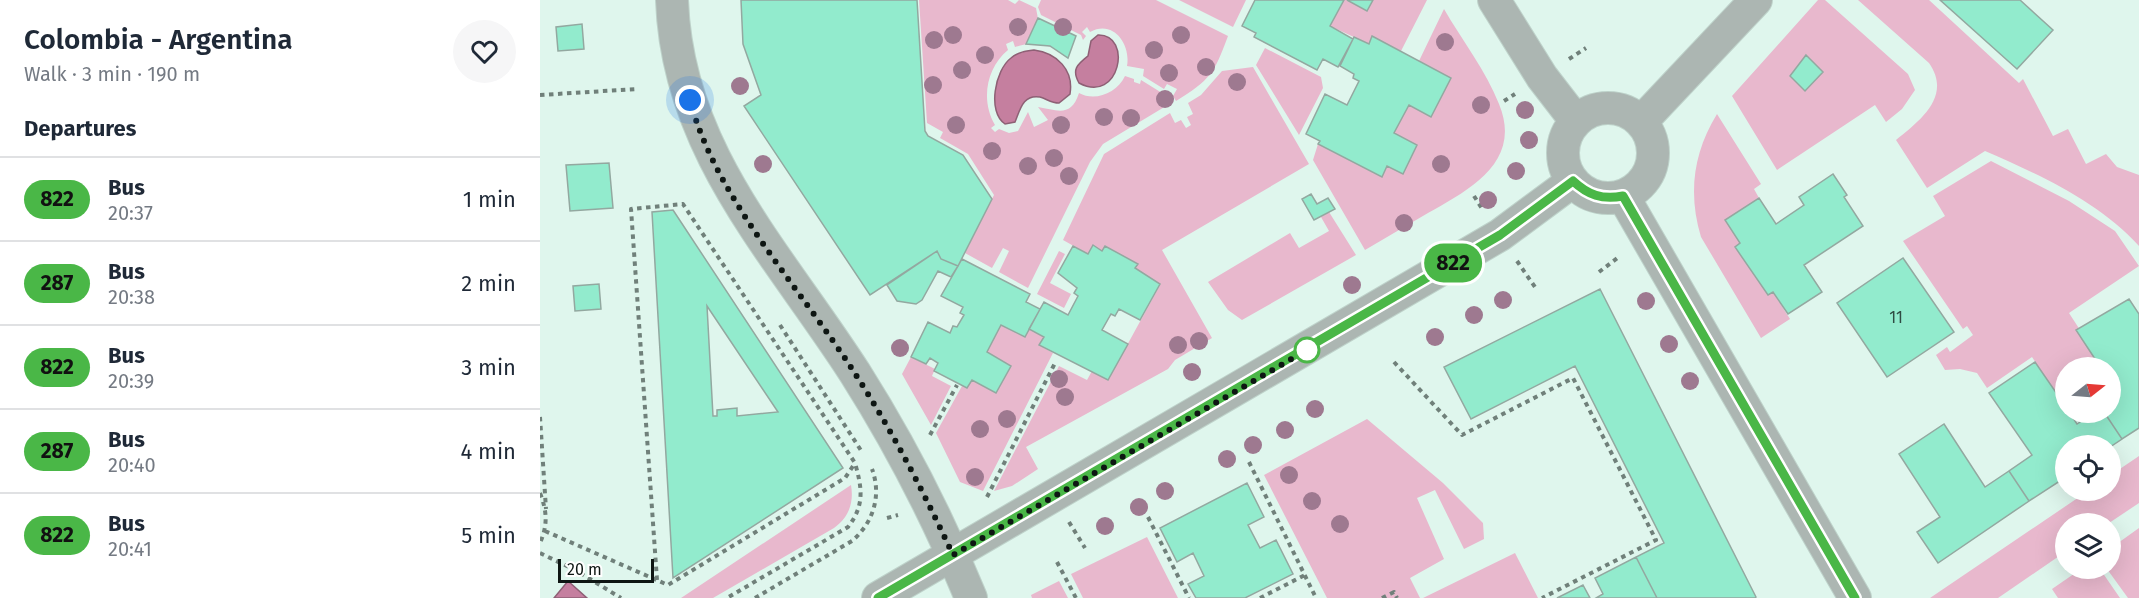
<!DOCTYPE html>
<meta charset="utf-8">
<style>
body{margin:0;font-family:"Fira Sans",sans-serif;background:#f6f6f7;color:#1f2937;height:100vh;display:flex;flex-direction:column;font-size:22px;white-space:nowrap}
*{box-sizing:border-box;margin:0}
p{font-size:20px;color:#747a83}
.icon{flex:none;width:33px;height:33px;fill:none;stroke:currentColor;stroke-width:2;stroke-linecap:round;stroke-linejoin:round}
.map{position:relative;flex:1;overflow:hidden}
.side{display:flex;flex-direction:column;background:#fff;width:540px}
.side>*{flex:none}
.badge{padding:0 12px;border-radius:20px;font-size:21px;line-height:39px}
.needle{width:39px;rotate:73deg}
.fabs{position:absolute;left:1515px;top:357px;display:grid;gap:12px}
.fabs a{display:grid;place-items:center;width:66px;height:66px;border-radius:50%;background:#fff;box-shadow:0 6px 24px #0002;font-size:30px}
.scale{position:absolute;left:18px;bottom:15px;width:96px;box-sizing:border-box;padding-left:6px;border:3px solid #0e1613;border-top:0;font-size:16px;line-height:21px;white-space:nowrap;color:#0e1613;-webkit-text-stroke:4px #fff;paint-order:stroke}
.you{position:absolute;width:30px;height:30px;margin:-15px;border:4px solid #fff;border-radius:50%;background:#1a73e8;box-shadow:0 0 0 9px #1a73e833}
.map>.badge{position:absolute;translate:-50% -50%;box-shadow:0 0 0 3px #fff}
h2{padding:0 24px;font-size:22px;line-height:54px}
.round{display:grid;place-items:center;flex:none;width:63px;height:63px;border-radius:32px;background:#f6f6f7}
.overview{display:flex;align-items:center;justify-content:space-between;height:102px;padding:0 24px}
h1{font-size:28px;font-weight:600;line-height:45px}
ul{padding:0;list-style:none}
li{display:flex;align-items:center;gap:18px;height:84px;padding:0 24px;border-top:2px solid #e0e1e3}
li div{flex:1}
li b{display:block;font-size:22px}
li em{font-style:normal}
li .badge{min-width:66px;font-weight:700;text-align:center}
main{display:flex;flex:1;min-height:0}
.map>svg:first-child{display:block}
.green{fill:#e8b8cd}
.water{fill:#c57f9f;stroke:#8e6075;stroke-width:1.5}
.building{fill:#92ebcd;stroke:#93a8a0;stroke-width:1.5;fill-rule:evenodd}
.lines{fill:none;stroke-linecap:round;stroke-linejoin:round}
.street-casing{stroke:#bed2ca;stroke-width:34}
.path{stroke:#70807a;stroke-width:4;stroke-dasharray:4.5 4.5;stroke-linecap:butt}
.street{stroke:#acb6b2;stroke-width:32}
.tree{fill:#9e7990}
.line-casing{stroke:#fff;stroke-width:14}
.line{stroke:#4ab747;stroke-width:9}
.walk{stroke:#0e1613;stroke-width:6;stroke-dasharray:0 10.8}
.stop-dot{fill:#fff;stroke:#4ab747;stroke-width:3}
.labels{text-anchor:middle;stroke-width:6;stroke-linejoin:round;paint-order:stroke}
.number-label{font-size:16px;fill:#2f4b42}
</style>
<main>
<section class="side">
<div class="overview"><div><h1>Colombia - Argentina</h1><p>Walk · 3 min · 190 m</p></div><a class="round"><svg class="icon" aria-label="heart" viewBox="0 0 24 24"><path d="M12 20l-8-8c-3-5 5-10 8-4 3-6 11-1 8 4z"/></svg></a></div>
<h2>Departures</h2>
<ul>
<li><span class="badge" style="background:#4ab747;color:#111">822</span><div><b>Bus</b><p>20:37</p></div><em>1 min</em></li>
<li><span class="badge" style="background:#4ab747;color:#111">287</span><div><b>Bus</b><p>20:38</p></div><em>2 min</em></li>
<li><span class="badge" style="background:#4ab747;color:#111">822</span><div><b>Bus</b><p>20:39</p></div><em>3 min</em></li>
<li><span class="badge" style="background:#4ab747;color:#111">287</span><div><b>Bus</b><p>20:40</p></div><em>4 min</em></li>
<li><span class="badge" style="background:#4ab747;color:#111">822</span><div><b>Bus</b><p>20:41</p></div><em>5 min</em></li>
</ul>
</section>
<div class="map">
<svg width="1599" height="598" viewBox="0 0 1599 598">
<rect width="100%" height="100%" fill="#dff6ed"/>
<path class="green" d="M379,0H468L475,4L479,0L496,8L498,19L536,36L528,58C513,44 494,40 475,47L473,41L466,44L468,50C447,67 440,100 455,125L451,128L455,132L459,129L469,133L478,131L488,112L494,127L508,120L498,107C517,110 531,118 539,93C555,102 577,93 585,76L594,79V82L600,84L601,80L622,93L631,103L563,144L550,162L488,288L459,272L469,251L463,248L452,268L425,253L454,195L428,154L400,138L403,132L387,123Z
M501,0H616L688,36C674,74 670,80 636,101L633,96L637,89L627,84L624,89L603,76L604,69L587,66C591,44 573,19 550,32L547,27L542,32L546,36L543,40L541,35L501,15L498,7Z
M639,0H706L693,27Z
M804,0H887L861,51L833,37L829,44L790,26Z
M1278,0H1285L1368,74L1375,90L1362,109L1346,122L1335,105L1237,170L1192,96Z
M1318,0H1389L1479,83L1483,79L1513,136L1528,129L1546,164L1566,154L1577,167L1599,175V246C1558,201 1500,175 1445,151L1387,188L1356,140C1381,120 1412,96 1389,63Z
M904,9C922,40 946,71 959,104C983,162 929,190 888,213C867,225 846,238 825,250L773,160L778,144L842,177L847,166L863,174L877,145L854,133L869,105L891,117L911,78L879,61Z
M725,48L781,77L783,88L759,135L716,65Z
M713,67L769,164L622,250L672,338L635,360L628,369L486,447L498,469L472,486L454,491L519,366L547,380L552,371L568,380L620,285L595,268L597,265L565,246L562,251L553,246L548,254L523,240L564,154L630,113L635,123L641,120L646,128L651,125L647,117L653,114L648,103L661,95L682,71Z
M1177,114L1221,184L1214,189L1219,198L1186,220L1200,243L1195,247L1228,295L1233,292L1250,319L1221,338L1161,237C1148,194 1153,153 1177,114Z
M1451,161L1529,201L1575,231L1599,266L1529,313L1564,367L1526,368L1525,407L1492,357L1447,388L1437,373L1420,369L1405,370L1396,355L1407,347L1410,352L1433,335L1427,326L1423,329L1363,241L1405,216L1393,196Z
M789,212L816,255L702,320L688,310L668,282L750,233L759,248L789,231L781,217Z
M519,251L525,254L510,283L531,294L524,308L497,294Z
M461,325L484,337L489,329L504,337L499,345L513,353L443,491L420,482L396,433L422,386L427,388L432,380L456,393L471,366L447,352Z
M371,357L395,369L392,376L411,386L391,425L362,374Z
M827,419L903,483L943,523L944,539L924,549L895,490L877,498L904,559L870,578L880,598H787L724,475Z
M1599,456V503L1569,523L1526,524L1525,552L1458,598H1390L1548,491L1570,490L1571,475Z
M311,485C314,503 309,517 294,528L173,598H141Z
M1599,528V598H1588L1567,569L1570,568L1571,548Z
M607,537L638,598H543L531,574Z
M975,553L998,598H883Z
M1541,569H1560L1580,598H1518L1512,589Z
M519,581L528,598H492L491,595Z"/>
<path class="water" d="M558,35C593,34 580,105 539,83C531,69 538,64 548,56L551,41Z
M494,50C517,53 534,70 530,94L519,103C511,103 507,99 500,97C483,94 480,110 475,122L465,124C447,112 455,70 471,58C478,52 486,51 494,50Z
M28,581L47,598H14Z"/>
<path class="building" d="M201,0H377L385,131L388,136L423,155L452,199L418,266L401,259L397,251L330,295L204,106L221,95L203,44Z
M715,0H804L790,26L813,39L798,67L783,59L777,70L714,37L716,33L702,26Z
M807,0H833L827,11Z
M1400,0H1480L1513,30L1477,69Z
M498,18L536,36L528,58L510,46L486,44Z
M42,24L44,49L18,51L16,27Z
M832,36L911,78L891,117L869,105L854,133L877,145L863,174L847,166L842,177L778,144L780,141L766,134L785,94L807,105L819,81L813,78L814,74L800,66L814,37L829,44Z
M1266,55L1283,72L1265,91L1250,76Z
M69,163L73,208L30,211L26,165Z
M1293,174L1307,195L1304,197L1323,226L1264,265L1282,292L1248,314L1233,292L1228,295L1195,247L1200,243L1185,220L1219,198L1236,224L1264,205L1259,197Z
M771,194L777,204L788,198L795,209L774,220L762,199Z
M133,210L303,468L133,578L112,212ZM167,306L238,412L197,416V408L177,410V416H173Z
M553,245L562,251L565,246L598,264L595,268L620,284L600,320L579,309L575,316L571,314L562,330L588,344L568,380L499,345L504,337L489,329L504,302L528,315L538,296L534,293L537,288L518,273L533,246L548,254Z
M397,251L401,259L418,266L411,277L398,271L382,300L376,304L357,301L347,285Z
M1363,258L1414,332L1347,377L1297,303Z
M422,259L490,294L486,302L500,309L485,337L461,325L447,352L471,366L456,393L432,380L427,388L394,371L398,363L390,358L386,364L371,357L388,322L410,333L413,326L417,327L424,315L420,313L423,307L401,296Z
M59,284L61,309L35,311L33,286Z
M1060,289L1216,597L1215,598H1117L1096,557L1124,543L1035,366L931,419L904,367Z
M1589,299L1599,314V428L1582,439L1564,412H1570V398L1579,392L1570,378V368L1559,365L1536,330Z
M1495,362L1526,407V412H1529L1537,424L1555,412H1564L1582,439L1570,447L1526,446V477L1489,501L1469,471L1492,455L1449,393Z
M1404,424L1445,487L1469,471L1489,501L1398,563L1377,532L1400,517L1359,454Z
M707,483L724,517L708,525L720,548L736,540L753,574L705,598H656L648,584L664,576L653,553L637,562L620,528Z
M1096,557L1117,598H1056L1063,594L1055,578Z
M1043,585L1050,598H1017Z"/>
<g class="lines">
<g class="street-casing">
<path id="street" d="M132,0C137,151 238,253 315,373C360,444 399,520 431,598
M954,0L1002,77L1036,121
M1023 153a45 45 0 1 1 90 0a45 45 0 1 1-90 0Z
M1101,122L1216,0
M1083,196L1315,598
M338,598L960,235L1033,181"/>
</g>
<path class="path" d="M1029,59L1046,48
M0,95L97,89
M964,101L975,94
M934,196L943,210
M977,261L997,290
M1059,272L1080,256
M240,325L322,452
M854,362L922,435L1033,378L1116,540L1002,598
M0,417L6,509
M390,435L417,385
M709,462L776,598
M0,493C7,511 8,525 0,543
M447,497L516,361
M608,517L649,598
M347,518L358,515
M529,522L545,548
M5,531L128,585L305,478L315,463
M0,553L37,571L81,598
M517,562L536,598
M117,580L91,209L143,204L315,463C322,488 325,505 308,527L187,598
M215,598L312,541C333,523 342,496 332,469
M720,598L765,575
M842,598L854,592L857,598"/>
<use href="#street" class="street"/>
</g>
<g class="tree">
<circle cx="478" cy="27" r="9"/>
<circle cx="523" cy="27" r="9"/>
<circle cx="413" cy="35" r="9"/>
<circle cx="641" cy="35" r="9"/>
<circle cx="394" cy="40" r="9"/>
<circle cx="905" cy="42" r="9"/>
<circle cx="614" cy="50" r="9"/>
<circle cx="445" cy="55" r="9"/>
<circle cx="666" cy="67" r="9"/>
<circle cx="422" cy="70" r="9"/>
<circle cx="629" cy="73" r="9"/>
<circle cx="697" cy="82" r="9"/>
<circle cx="393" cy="85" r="9"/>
<circle cx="200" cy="86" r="9"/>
<circle cx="625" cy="99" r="9"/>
<circle cx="941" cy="105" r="9"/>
<circle cx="985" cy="110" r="9"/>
<circle cx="564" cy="117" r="9"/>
<circle cx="591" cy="118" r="9"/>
<circle cx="416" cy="125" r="9"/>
<circle cx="521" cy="125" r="9"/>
<circle cx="989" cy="140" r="9"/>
<circle cx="452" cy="151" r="9"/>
<circle cx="514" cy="158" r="9"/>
<circle cx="223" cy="164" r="9"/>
<circle cx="901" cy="164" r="9"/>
<circle cx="488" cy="166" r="9"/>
<circle cx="976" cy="171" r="9"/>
<circle cx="529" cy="176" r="9"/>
<circle cx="948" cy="200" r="9"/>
<circle cx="864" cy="223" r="9"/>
<circle cx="812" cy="285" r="9"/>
<circle cx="963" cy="300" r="9"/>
<circle cx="1106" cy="301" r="9"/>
<circle cx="934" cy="315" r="9"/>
<circle cx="895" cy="337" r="9"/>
<circle cx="659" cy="341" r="9"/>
<circle cx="1129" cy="344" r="9"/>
<circle cx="638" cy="345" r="9"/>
<circle cx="360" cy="348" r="9"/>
<circle cx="652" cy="372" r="9"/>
<circle cx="519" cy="379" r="9"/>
<circle cx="1150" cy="381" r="9"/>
<circle cx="525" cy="397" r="9"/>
<circle cx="775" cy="409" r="9"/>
<circle cx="467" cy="419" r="9"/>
<circle cx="440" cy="429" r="9"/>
<circle cx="745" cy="430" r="9"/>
<circle cx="713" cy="445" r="9"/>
<circle cx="687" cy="459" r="9"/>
<circle cx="749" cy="475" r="9"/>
<circle cx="435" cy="477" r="9"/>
<circle cx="625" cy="491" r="9"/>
<circle cx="772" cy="501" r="9"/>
<circle cx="599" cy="507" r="9"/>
<circle cx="800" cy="524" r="9"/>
<circle cx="565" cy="526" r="9"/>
</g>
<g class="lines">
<g class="line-casing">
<path id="line" d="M338,598L960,235L1033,181C1048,195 1062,200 1083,196L1315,598"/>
</g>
<use href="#line" class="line"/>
<path class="walk" d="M150,100C175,197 260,288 314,372C352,430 384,493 413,555L767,350"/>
</g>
<circle class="stop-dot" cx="767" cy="350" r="12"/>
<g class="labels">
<g class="number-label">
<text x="1356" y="323">11</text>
</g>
</g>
</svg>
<div class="fabs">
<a><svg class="needle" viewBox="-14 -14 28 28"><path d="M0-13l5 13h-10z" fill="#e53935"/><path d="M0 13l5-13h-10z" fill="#747a83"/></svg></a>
<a><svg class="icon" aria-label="locate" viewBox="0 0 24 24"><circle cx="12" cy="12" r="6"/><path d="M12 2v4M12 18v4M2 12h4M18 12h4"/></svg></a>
<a><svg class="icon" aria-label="layers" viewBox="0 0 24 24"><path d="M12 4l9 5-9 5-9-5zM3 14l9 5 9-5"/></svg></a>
</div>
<div class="scale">20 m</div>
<div class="you" style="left:150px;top:100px"></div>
<b class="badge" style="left:913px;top:263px;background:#4ab747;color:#111">822</b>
</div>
</main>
